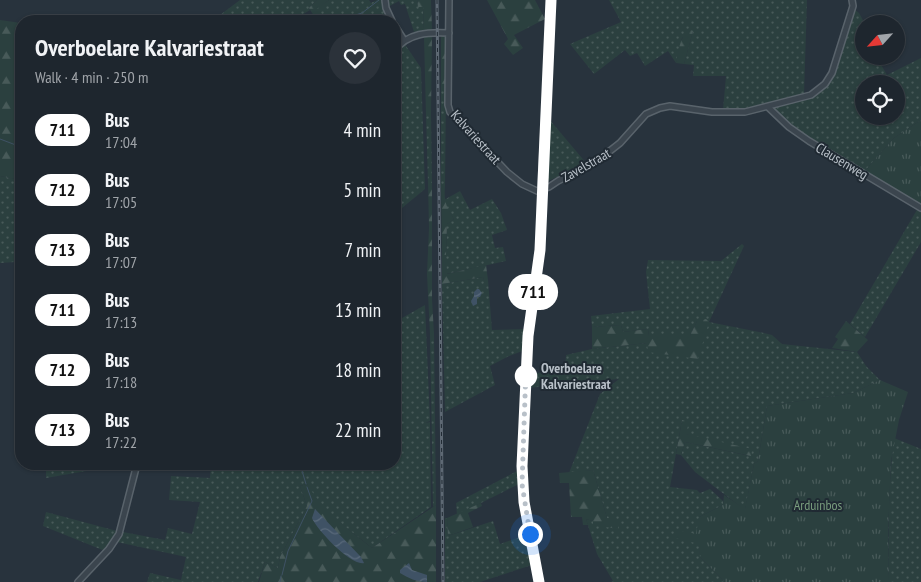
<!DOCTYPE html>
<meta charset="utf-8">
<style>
body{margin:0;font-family:"PT Sans Narrow",sans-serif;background:#2b323a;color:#f1f3f6;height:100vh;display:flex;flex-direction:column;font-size:19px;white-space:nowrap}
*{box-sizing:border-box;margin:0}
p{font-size:16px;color:#a1a5aa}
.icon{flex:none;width:28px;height:28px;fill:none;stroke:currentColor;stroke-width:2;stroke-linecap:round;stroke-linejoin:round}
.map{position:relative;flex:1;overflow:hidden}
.details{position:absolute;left:15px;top:15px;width:386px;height:455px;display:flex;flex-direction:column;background:#1e262e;border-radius:20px;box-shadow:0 1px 4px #0004,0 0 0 1px #3c434a}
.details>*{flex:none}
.badge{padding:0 10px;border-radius:16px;font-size:18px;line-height:32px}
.needle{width:32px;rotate:243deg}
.controls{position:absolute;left:855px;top:15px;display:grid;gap:10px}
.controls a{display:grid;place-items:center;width:50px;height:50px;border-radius:50%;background:#1e262e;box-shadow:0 1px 4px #0004,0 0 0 1px #3c434a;font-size:25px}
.you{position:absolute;width:25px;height:25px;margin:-12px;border:4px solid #fff;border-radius:50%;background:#1a73e8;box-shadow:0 0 0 8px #1a73e833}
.map>.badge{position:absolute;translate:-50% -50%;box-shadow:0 0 0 2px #fff}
.round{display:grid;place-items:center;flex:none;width:52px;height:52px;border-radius:26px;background:#2b323a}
.head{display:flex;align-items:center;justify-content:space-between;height:85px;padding:0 20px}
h1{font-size:24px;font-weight:700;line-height:38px}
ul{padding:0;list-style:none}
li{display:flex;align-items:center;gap:15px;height:60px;padding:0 20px}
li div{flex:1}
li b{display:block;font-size:19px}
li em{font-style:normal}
li .badge{min-width:55px;font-weight:700;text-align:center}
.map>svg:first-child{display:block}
.grass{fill:url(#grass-dots);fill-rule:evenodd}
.forest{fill:url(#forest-firs)}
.park{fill:url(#park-tufts)}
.water{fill:url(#water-waves)}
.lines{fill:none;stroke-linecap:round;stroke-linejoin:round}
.stream{stroke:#3f5265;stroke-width:1}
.minor-casing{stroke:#59636b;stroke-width:8}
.minor{stroke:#3b454e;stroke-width:5}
.rail-casing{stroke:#5e6974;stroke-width:3}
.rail{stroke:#202a33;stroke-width:1;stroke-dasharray:4;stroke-linecap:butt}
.line-casing{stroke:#fff;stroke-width:11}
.line{stroke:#fff;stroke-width:8}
.walk{stroke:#b8c0c8;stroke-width:5;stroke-dasharray:0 9}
.stop-dot{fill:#fff;stroke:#fff;stroke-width:2.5}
.labels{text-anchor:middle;stroke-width:4;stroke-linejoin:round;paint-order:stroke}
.street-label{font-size:14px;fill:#b8c0c8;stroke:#202a33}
.stop-label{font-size:14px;font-weight:bold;fill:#b8c0c8;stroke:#202a33;text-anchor:start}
.park-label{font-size:14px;fill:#789c7d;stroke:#202a33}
</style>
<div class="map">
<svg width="921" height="582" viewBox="0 0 921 582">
<defs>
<pattern id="grass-dots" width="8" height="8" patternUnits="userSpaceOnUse" patternTransform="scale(1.25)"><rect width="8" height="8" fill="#2b403f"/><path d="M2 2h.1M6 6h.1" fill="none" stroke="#485a59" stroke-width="1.8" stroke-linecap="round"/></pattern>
<pattern id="forest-firs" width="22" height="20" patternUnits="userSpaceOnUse" patternTransform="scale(1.25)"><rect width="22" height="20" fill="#2b403f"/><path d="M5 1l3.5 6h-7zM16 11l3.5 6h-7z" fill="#485a59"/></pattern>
<pattern id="park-tufts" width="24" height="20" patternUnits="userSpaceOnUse" patternTransform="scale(1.25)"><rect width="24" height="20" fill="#2b403f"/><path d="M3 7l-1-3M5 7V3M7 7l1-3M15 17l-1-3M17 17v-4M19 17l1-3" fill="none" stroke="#485a59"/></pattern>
<pattern id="water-waves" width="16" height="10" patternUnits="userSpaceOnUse" patternTransform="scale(1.25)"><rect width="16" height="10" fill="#3f5265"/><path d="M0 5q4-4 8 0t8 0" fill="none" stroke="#59697a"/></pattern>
</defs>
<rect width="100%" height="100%" fill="#28333d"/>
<path class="grass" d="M240,0H317L309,8L310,10L292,21H286L283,16L277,21H212Z
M329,0H369L371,3L377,0H383L390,21H320L313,11Z
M387,0H417L418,6L423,7L424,31L414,32L405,4L401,5L399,1L388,7Z
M609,0H807L804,95L752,108L723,110L726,76H693L694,65L684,64L693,31L682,38L676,63L668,51L645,66L637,53L630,56L625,50L594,74L570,44L621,22Z
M854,9L859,13L865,24H864V56H876L887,75L921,58V120L894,138L864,172L793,129L773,110L776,107C792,103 810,100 823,89C839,75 848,31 854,9ZM864,84H896V116H864Z
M404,43L421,68L425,189L402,208L395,189V54Z
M441,89H446L445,185H441Z
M426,115H431L432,183H428Z
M549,119L587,164L548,181L545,176Z
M0,176L16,179L15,262L0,263Z
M460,191L470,210L492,199L501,213L507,230L492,235L495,248L503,247L506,261L446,274V260H442V254H446L447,224L454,219L446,207L444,200Z
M918,208L921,210V242L865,337L850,324Z
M742,244L744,246L709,322L764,333L772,335L782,344L857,352L866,366L880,380L853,393L767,406L758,461L754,464L745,510L695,472L681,455L685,442L750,456L686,434L682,420L670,487L697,490L700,493L710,489L723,501V505L699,517L700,557L725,582H611L613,581L597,554L586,519L593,521L607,518L593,470L569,473L600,394L619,379L528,388V374L565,370L566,355L592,349L647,343L698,359L697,321L690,336H649L648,329L623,332L621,325L592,327L591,316L650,309L646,272L648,260L721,261Z
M483,277L484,280H488L492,330L526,329L525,350L507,357L490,366L495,385L445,412L442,284Z
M425,305L430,421L425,423L430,422L431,507L372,548C349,529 320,511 307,484L296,487L300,486L307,506L280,557L278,568L265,562L258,582H147L150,573L181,580L186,557L117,542L123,532L165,540L168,528L192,534L200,502L169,500L171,476L210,478L211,464H395V435L401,432L395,434V322Z
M430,334H434L436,505L433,507Z
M894,438L921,449V582H889C888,534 888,486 894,438Z
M46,464H97L98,469L46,478Z
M519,470V484L457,515L456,503Z
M46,512L117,531L105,551L43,526Z
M445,518H447L448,536L493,521L500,544L526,535L532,565L480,582H445Z"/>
<path class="forest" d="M317,0H329L314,11L320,21H317L309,8Z
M417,0H431L432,30L424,31L423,7H418Z
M487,0H535L545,19L514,35L523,48L513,55L504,44L508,39Z
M0,20L21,23V180L0,176Z
M689,29L693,31L684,64L676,63C678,53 680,36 689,29Z
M441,36H445L446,38V89H441Z
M424,37H432L431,115H426Z
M428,183H432V299L434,334H430L427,274L429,228Z
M441,185H445C444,201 445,205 454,219L447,224L446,255L442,254Z
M442,260H446L447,274L486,265L488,280H484L483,277L442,284Z
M706,319L709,322L698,359L648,352L647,343L592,349V327L621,325L623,332L648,329L649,336H690L697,321Z
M846,321L868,340L857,352L832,348L838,339L835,337Z
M682,420L689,421L686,434L752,449L751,456L685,442L681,455L676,454Z
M593,470L607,518L618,520V529L593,525V521L586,519L588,525H583L582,517H571L569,483H560L559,473Z
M307,484C323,511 348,529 372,548L436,505V582H259L265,562L278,568L280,557L307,506L300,486Z
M481,503L482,506L468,513L473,527L448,536L447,518Z"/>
<path class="park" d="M921,120V204L920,205L864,172L894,138Z
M880,380L908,392L899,420L891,461L888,532L889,582H725L700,557L699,544L675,538L677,530L696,534L699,517L723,505L724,495L745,509L754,464L758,461L767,406L853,393Z"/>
<path class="water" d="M477,289H479L482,293L480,297H477V304L473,306L471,301L474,296V292Z
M315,509L361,557L364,563C351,566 317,530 312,518Z
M409,563L412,570L427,575V582C417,582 408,578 400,573V570Z"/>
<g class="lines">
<path class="stream" d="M349,21L352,16L362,13L379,0
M0,139L21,147
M300,464L306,484
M282,575L288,551L312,501L307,487
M280,582L281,576"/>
<g class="minor-casing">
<path id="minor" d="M385,0L386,8L392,21
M449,0L448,105L450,112L507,172L522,184L537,191L549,187L558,181L597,161L620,143L646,114L660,108L670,106L712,112H745L811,95L825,84L832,73L853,6L852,0
M395,26L404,40
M395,50C408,33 428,32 449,33
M768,107L789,127L809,141L921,208
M78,582L109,549L119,534L137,464
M540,582L524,502L522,466L528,337L540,250L541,190L551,0"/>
</g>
<use href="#minor" class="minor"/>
<g class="rail-casing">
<path id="rail" d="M437,0L443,582"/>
</g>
<use href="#rail" class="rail"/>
</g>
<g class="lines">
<g class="line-casing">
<path id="line" d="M539,582L524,502L522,466L528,336L540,250L551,0"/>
</g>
<use href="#line" class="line"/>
<path class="walk" d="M526,376V368L522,484L530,534"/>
</g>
<circle class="stop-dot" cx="526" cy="376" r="10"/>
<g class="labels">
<g class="street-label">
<text transform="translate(476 137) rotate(48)" y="5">Kalvariestraat</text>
<text transform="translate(842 161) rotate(31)" y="5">Clausenweg</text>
<text transform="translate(586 165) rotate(-30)" y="5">Zavelstraat</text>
</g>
<g class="stop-label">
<text x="541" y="373">Overboelare<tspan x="541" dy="16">Kalvariestraat</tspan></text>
</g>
<g class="park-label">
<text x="818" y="510">Arduinbos</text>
</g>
</g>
</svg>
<div class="controls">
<a><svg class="needle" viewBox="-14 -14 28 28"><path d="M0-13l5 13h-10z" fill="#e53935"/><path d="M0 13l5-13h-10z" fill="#a1a5aa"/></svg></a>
<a><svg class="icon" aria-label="locate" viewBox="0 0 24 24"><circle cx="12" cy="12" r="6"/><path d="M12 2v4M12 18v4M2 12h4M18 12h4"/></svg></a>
</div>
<div class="you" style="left:530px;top:534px"></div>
<b class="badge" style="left:533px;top:292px;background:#fff;color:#111">711</b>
<section class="details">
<div class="head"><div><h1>Overboelare Kalvariestraat</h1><p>Walk · 4 min · 250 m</p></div><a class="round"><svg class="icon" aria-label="heart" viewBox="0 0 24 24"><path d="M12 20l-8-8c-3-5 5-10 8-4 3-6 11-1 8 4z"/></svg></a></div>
<ul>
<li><span class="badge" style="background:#fff;color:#111">711</span><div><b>Bus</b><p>17:04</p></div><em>4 min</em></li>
<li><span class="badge" style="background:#fff;color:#111">712</span><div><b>Bus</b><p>17:05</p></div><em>5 min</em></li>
<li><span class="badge" style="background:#fff;color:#111">713</span><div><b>Bus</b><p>17:07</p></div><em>7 min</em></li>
<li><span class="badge" style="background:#fff;color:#111">711</span><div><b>Bus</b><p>17:13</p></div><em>13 min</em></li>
<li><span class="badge" style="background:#fff;color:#111">712</span><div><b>Bus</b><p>17:18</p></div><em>18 min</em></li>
<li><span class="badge" style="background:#fff;color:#111">713</span><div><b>Bus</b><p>17:22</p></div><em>22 min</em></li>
</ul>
</section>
</div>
